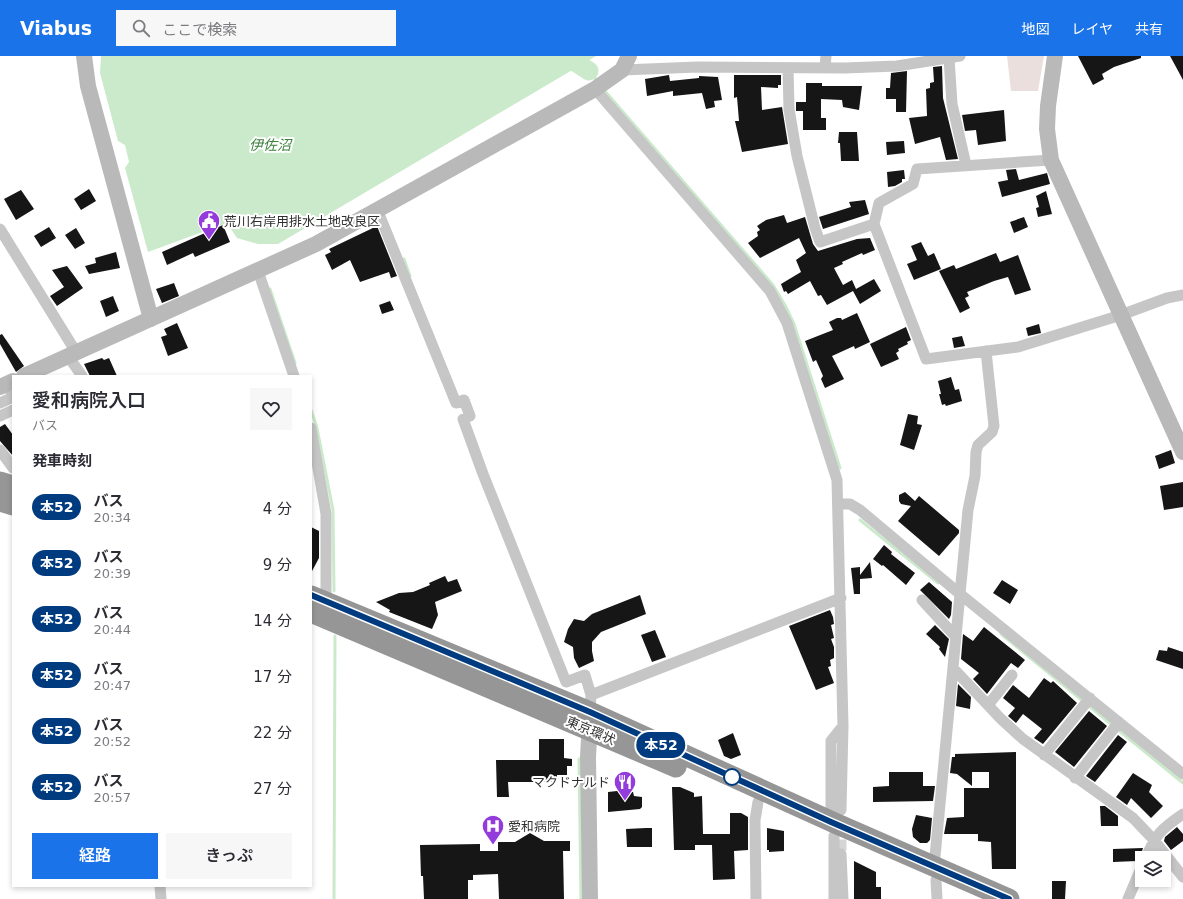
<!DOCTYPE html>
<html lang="ja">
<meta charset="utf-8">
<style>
body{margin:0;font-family:"DejaVu Sans","Noto Sans JP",sans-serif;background:#f7f7f7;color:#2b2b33;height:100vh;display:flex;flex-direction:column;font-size:15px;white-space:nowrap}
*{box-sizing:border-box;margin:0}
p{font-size:13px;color:#7c7c81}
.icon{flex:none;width:22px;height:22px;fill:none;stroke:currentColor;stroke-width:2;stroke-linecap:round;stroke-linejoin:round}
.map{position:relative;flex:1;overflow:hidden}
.drawer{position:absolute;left:12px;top:319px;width:300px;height:512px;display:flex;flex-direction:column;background:#fff;border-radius:0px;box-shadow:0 2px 6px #0003}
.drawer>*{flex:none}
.badge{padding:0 8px;border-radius:13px;font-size:14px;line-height:26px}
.tools{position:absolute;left:1135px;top:795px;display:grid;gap:8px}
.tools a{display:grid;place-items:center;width:36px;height:36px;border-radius:0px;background:#fff;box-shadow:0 2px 6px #0003;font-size:20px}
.map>.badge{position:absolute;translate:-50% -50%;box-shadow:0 0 0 2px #fff}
h2{padding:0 20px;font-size:15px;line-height:36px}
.round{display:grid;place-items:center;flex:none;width:42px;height:42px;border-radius:0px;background:#f7f7f7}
.head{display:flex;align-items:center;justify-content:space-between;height:68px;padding:0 20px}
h1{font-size:19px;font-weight:600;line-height:30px}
.cta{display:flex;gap:8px;margin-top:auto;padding:8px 20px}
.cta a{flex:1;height:46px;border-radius:0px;background:#1a73e8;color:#fff;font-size:16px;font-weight:600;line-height:46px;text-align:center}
.cta a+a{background:#f7f7f7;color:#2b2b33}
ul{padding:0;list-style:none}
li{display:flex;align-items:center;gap:12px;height:56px;padding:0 20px}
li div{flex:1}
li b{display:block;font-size:15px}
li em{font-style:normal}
li .badge{min-width:44px;font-weight:700;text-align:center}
header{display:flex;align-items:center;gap:24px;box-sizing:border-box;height:56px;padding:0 20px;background:#1a73e8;color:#fff}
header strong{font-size:19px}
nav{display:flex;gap:22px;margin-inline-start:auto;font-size:14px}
.search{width:280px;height:36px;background:#f7f7f7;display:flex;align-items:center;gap:10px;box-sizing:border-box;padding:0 14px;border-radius:0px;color:#7c7c81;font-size:15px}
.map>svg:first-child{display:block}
.green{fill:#ebdfdd}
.water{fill:#cbeacb}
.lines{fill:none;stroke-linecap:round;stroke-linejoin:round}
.stream{stroke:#cbeacb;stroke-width:3}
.river{stroke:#cbeacb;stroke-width:19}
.building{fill:#161616}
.street-tunnel{stroke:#d5d5d5;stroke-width:11;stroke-dasharray:11 5.5;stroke-linecap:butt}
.street{stroke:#c6c6c6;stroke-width:11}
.secondary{stroke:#b9b9b9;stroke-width:16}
.highway{stroke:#969696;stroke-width:21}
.line-casing{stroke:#fff;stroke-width:9}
.line{stroke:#003b80;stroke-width:6}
.stop-dot{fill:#fff;stroke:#003b80;stroke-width:2}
.labels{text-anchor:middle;stroke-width:4;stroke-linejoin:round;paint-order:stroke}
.poi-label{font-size:13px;fill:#2f2f2f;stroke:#fff;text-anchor:start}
.street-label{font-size:13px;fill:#2f2f2f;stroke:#fff}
.water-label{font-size:14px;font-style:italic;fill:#3c813d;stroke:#fff}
</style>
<header>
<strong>Viabus</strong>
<div class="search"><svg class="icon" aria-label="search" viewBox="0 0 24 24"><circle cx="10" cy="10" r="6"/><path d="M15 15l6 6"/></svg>ここで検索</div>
<nav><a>地図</a><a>レイヤ</a><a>共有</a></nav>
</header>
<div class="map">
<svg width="1183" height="843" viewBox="0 0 1183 843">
<rect width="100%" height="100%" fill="#fff"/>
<path class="green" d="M1007,0H1044L1038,35H1011Z"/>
<path class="water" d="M101,0H596L278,188H258L237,182L227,167L148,196L125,112L129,106L125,89L118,85L100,17Z"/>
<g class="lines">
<path class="stream" d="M589,15L598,26
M604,34L773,229L785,249L794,268L840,412
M404,203L410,220
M270,233L295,307
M311,354L317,372L333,454L334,535
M860,464L938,527
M1001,578L1084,646
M1088,649L1113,670
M1117,673L1183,727
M579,703L581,843
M334,843L335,580"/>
<path class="river" d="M566,0L589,15"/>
</g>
<path class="building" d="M1078,0H1141V2L1114,11L1102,18L1104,23L1093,29Z
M1170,0H1183V24L1176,11Z
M942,10L943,42L958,103L946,104L940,81L915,88L909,62L927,60L926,33L930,32V27L934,26L933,11Z
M907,15L906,56H896V43H886V32H890L891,17Z
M669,19L670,25L699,22V20L718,21L722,44L714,45L715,51L706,53L702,37L673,40V35L647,40L645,23Z
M734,19H781V29H778V32L761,31L762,54L782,51L788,88L742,96L735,65H739L737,41L734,42Z
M806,27H822V30H862L859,54L843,51L842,44L821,43V62H826V74H803V55H796V46H806Z
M1004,54L1006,85L978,89L976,74L965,75L962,59Z
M839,76H857L859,105H841L840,87H838Z
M904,85L905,97L887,99L886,86Z
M1016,113L1019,124L1047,117L1050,128L1002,141L998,126L1008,124L1006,114Z
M904,114L905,123H902V126L895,130L888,131L887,116Z
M89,133L96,145L81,154L74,143Z
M21,134L34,153L16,164L4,143Z
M1046,135L1052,158L1038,161L1036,152L1039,151L1036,140Z
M865,144L869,158L823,173L819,161L851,151L849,146Z
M784,159L787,167L805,161L813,188L818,195L857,183L870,182L875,194L863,199L862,197L842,206L843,208L834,212L843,229L852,224L856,233L874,223L881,235L860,248L853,235L827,249L821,239L818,240L810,225L788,238L786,235L784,236L781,228L801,216L796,204L806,197L799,182L760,202L748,187L758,180L757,176L760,174L757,170L766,164Z
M1024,161L1028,171L1014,177L1010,166Z
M223,169L230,186L195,201L193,197L167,209L162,196Z
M377,170L397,220L391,222L389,216L360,226L350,204L332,214L325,199L331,196L329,193Z
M49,171L56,182L41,191L34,180Z
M76,172L85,187L75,193L65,179Z
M921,186L928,200L934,197L941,213L914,224L907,208L917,204L911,190Z
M116,196L120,212L89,218L85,210L96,207L95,202Z
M996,197L1000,206L1018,199L1031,234L1015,239L1008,221L994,225L967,236L969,240L965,242L970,252L960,257L939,215L954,209L956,213Z
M67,210L83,232L57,250L50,240L64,231L52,214Z
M174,227L179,240L162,247L156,233Z
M113,240L119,255L106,261L100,245Z
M390,245L394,254L382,258L379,249Z
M857,257L870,286L855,293L854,290L832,300L844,323L825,332L821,323L823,320L816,304L813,306L805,285L833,274L829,266L837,262H841L842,264Z
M177,267L188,292L168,300L161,281L167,279L164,273Z
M1039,268L1041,277L1028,280L1026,272Z
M906,271L911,284L907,286L908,288L898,293L899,295L896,297L899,303L881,311L870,288Z
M2,278L24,310L16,316L0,288V279Z
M962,280L965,290L954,292L952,282Z
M102,302L104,304L109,302L117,320H90L84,308Z
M951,321L955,334L959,333L962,345L946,350L945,348L942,349L939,338H941L938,325Z
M908,358L918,360L917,368L922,369L914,394L900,389Z
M5,368L13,379V400L0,385V371Z
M1171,394L1175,407L1159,413L1155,400Z
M1183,426V451L1164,454L1160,430Z
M905,436L915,445L919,440L959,474V477L939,500L898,465L911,450L901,448L899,445V439Z
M311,471L319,475V502L311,517Z
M884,489L892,496L891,498L915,517L906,529L883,509L882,510L873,503Z
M870,506L872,522L860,523V538H854L851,512L860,511V519Z
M445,520L448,526L457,523L462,535L435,546L438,559L432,573L389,556L390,554L376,546L399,537L413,536L430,529L429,527Z
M1002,524L1018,534L1010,548L993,537Z
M929,526L952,546L951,559L949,563L920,534Z
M640,539L646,558L601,576L592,586V595L594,605L579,612L574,602L573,591L564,586L568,573L574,563L584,565L592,558Z
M830,554L833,561L834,568L831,569L834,582L831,583L834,591V602L830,604L831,610L828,611L834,627L816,634L789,570Z
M935,569L949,583L945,601L939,593L940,591L926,578Z
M984,571L1025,604L1018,612L1011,607L987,638L973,623L979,617L961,603L963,578L973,585Z
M655,574L666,601L652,606L641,579Z
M1168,591L1183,596V613L1156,604L1159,594L1167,595Z
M1044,622L1051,627L1053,625L1077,647L1043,688L1034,682L1042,673L1023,658L1016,667L1008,660L1015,652L1003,642L1013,629L1029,642Z
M958,628L971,641L970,653L956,650Z
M1089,655L1107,670L1074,711L1055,696Z
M733,677L741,699L731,703L724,700L718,684Z
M1118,679L1127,686L1095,726L1086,720Z
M539,683H564V702L572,703V710H567V719H557V726H508L509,741H497L496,704H539Z
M1016,696V813H992L991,786L978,785V778H944L947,762L964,761V732H989V716H972V730L957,718L950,717L952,701H955V698Z
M889,716H923V730H935L933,745L873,746V731L889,730Z
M1133,717L1152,729L1149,736L1163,750L1151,762L1131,742L1127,749L1116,741Z
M672,731H680L694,737V741L702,740L703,778H730V757H741L748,761V794L734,795L735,823L713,824L712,789H695V794H674Z
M617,735L633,736L634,740L642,741V751L640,753L608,756V736Z
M1100,750H1105L1118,760V770H1101Z
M916,759L932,762L930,784L927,787H920L913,781L912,773Z
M1177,771L1183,778V785L1171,794L1164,785L1165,781Z
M646,772H652V791H627L626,773Z
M767,772L784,775V795L769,796V794H767Z
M530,777L544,785H570V795H563L564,843H499L498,818L473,819V824H468V843H424L423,820H421L420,789L480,788V795H498V786H515Z
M1143,792L1139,804L1137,805L1113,806V793Z
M854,805L876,816V831H881V843H854Z
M1052,825H1066L1065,843H1052Z"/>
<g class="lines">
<path class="street-tunnel" d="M841,767V798"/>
<path class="street" d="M949,2L952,48L966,109
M788,12L789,53L797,100L815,172L820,186L874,168
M825,12L826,0
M622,14L698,11L845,12L897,10L960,0
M595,33L770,235L787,267L837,424L843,670L831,685V766
M1051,104L917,113L913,128L879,147L874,168L926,303L1018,291L1121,259L1167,242L1183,239
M377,153L456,347L464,344L470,360L463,363L483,418L566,626L585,619L591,639L590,656
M0,173L76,296
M258,215L294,320
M68,300L82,320
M0,347L11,342V326
M0,360L13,354
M311,372L326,458V546
M0,394L13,412
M839,448H850L860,454L960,538L1183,718
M922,544L956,581
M953,612L1001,663L1023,683L1133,762L1153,783L1183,821
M591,639L841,542
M988,649L1012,619
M1044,699L1090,642
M1075,722L1119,666
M841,754L843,670
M834,780V843
M841,798L843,843
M1146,802C1155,779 1162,772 1183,758
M934,811L968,454L975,420L976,396L978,389L992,376L994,370L986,295
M936,824L937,843
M160,830L161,843
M756,843L755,764L758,746
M1128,843L1142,810"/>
<path class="secondary" d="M84,0L88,30L151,263
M1055,0L1048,50L1047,73L1051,104L1183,396
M24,320L316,188L595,33L622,14L629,0
M0,331L13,325
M590,843L588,701L590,664"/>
<path class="highway" d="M0,426L13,430
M0,445L13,449
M311,540L590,656L837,768L1009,843
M311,556L676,711"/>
</g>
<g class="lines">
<g class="line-casing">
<path id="line" d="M311,539L590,656L831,766L1009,843"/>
</g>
<use href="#line" class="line"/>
</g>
<defs>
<g id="civic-pin" transform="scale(1.15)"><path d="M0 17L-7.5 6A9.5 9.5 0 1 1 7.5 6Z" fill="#933bdb" stroke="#fff"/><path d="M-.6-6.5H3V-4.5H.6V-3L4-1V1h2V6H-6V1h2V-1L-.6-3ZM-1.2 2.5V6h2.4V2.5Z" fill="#fff"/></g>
<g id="restaurant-pin" transform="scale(1.15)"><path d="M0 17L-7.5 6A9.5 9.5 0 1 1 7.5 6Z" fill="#933bdb" stroke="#fff"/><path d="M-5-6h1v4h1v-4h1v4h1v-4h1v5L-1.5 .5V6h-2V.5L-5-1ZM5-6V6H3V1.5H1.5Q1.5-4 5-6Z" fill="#fff"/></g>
<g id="hospital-pin" transform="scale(1.15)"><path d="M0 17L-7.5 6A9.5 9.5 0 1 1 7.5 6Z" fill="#933bdb" stroke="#fff"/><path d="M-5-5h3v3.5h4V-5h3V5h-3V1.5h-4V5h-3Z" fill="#fff"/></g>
</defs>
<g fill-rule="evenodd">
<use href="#civic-pin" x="209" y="165"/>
<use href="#restaurant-pin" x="625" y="726"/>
<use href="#hospital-pin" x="493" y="770"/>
</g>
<circle class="stop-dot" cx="732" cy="721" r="8"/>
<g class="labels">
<g class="poi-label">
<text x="224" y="170">荒川右岸用排水土地改良区</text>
<text x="610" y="731" text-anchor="end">マクドナルド</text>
<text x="508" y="775">愛和病院</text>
</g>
<g class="street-label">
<text transform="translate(591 674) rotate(23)" y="5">東京環状</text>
</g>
<g class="water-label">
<text x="270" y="94">伊佐沼</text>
</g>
</g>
</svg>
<div class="tools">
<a><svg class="icon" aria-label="layers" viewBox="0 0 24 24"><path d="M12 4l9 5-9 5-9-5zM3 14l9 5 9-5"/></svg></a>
</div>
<b class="badge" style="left:661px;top:689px;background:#003b80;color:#fff">本52</b>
<section class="drawer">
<div class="head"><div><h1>愛和病院入口</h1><p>バス</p></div><a class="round"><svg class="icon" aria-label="heart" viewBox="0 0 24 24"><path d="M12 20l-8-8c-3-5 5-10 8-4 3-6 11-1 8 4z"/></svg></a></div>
<h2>発車時刻</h2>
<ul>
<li><span class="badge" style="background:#003b80;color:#fff">本52</span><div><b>バス</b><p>20:34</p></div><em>4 分</em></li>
<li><span class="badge" style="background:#003b80;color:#fff">本52</span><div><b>バス</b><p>20:39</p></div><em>9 分</em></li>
<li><span class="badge" style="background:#003b80;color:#fff">本52</span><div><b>バス</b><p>20:44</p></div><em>14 分</em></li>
<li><span class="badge" style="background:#003b80;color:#fff">本52</span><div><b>バス</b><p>20:47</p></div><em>17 分</em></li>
<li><span class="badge" style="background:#003b80;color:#fff">本52</span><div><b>バス</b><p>20:52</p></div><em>22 分</em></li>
<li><span class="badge" style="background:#003b80;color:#fff">本52</span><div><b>バス</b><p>20:57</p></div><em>27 分</em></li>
</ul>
<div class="cta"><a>経路</a><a>きっぷ</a></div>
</section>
</div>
